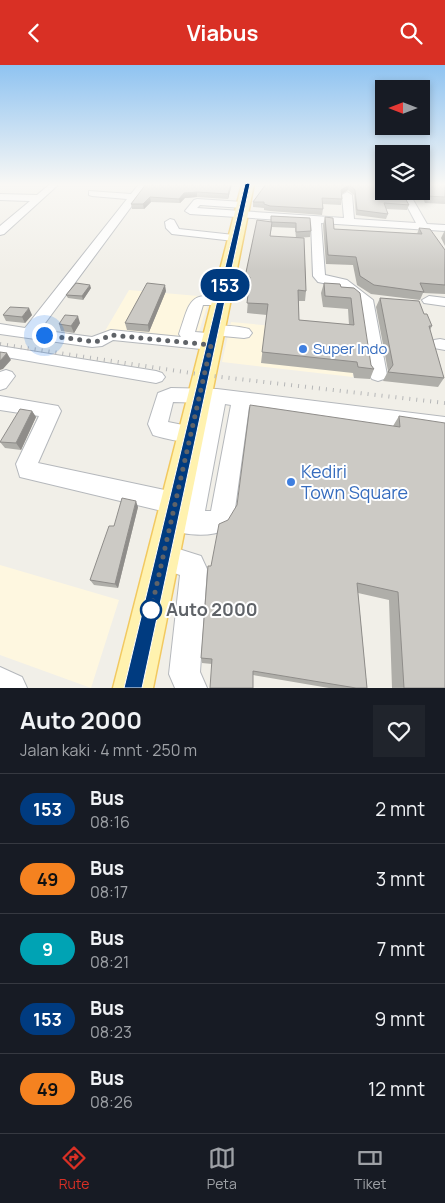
<!DOCTYPE html>
<html lang="id">
<meta charset="utf-8">
<style>
body{margin:0;font-family:Manrope,sans-serif;background:#20242c;color:#f1f3f6;height:100vh;display:flex;flex-direction:column;font-size:19px;white-space:nowrap}
*{box-sizing:border-box;margin:0}
p{font-size:16px;color:#9ea1a6}
.icon{flex:none;width:28px;height:28px;fill:none;stroke:currentColor;stroke-width:2;stroke-linecap:round;stroke-linejoin:round}
.map{position:relative;height:623px;overflow:hidden}
.panel{display:flex;flex-direction:column;background:#171b24;flex:1}
.panel>*{flex:none}
.badge{padding:0 10px;border-radius:16px;font-size:18px;line-height:32px}
.needle{width:32px;rotate:270deg}
.controls{position:absolute;left:375px;top:15px;display:grid;gap:10px}
.controls a{display:grid;place-items:center;width:55px;height:55px;border-radius:0px;background:#171b24;box-shadow:0 2px 8px #0003;font-size:25px}
.you{position:absolute;width:25px;height:25px;margin:-12px;border:4px solid #fff;border-radius:50%;background:#1a73e8;box-shadow:0 0 0 8px #1a73e833}
.map>.badge{position:absolute;translate:-50% -50%;box-shadow:0 0 0 2px #fff}
.round{display:grid;place-items:center;flex:none;width:52px;height:52px;border-radius:0px;background:#20242c}
.head{display:flex;align-items:center;justify-content:space-between;height:85px;padding:0 20px}
h1{font-size:24px;font-weight:700;line-height:38px}
ul{padding:0;list-style:none}
li{display:flex;align-items:center;gap:15px;height:70px;padding:0 20px;border-top:1px solid #363941}
li div{flex:1}
li b{display:block;font-size:19px}
li em{font-style:normal}
li .badge{min-width:55px;font-weight:700;text-align:center}
header{display:flex;justify-content:space-between;align-items:center;height:65px;padding:0 20px;background:#d93025;color:#fff;font-size:22px;font-weight:700}
.dock{display:flex;justify-content:space-around;align-items:center;height:70px;border-top:1px solid #363941;background:#171b24;font-size:14px;color:#9ea1a6}
.dock a{display:grid;justify-items:center;gap:2px}
.dock .active{color:#d93025}
.map>svg:first-child{display:block}
.commercial{fill:#fef7e0}
.lines{fill:none;stroke-linecap:round;stroke-linejoin:round}
.minor-casing{stroke:#b5b8bc;stroke-width:2}
.major-casing{stroke:#f2c960;stroke-width:3}
.minor{fill:#fff;fill-rule:evenodd}
.major{fill:#fff2af;fill-rule:evenodd}
.rail{stroke:#b6b7b8;stroke-width:4;stroke-dasharray:1 6;stroke-linecap:butt}
.wall{fill:#afaea9;fill-rule:evenodd}
.shaded-wall{fill:#8f8d8a}
.building{fill:#cccac5;stroke:#8f8d8a}
.line{fill:#003b80;stroke:#fff}
.walk{stroke:#5f6368;stroke-width:5;stroke-dasharray:0 9}
.shop-dot{fill:#3f7fe0;stroke:#fff;stroke-width:2}
.stop-dot{fill:#fff;stroke:#003b80;stroke-width:2.5}
.labels{text-anchor:middle;stroke-width:4;stroke-linejoin:round;paint-order:stroke}
.shop-label{font-size:15px;fill:#366cbe;stroke:#fff;text-anchor:start}
.near-shop-label{font-size:18px;fill:#366cbe;stroke:#fff;text-anchor:start}
.near-stop-label{font-size:18px;font-weight:bold;fill:#5f6368;stroke:#fff;text-anchor:start}
</style>
<header><svg class="icon" aria-label="back" viewBox="0 0 24 24"><path d="M15 5l-7 7 7 7"/></svg>Viabus<svg class="icon" aria-label="search" viewBox="0 0 24 24"><circle cx="10" cy="10" r="6"/><path d="M15 15l6 6"/></svg></header>
<div class="map">
<svg width="445" height="623" viewBox="0 0 445 623">
<rect width="100%" height="100%" fill="#f1efe8"/>
<path class="commercial" d="M129,225L210,232L196,276L105,266Z
M231,257L348,268L353,312L222,297Z
M0,500L119,535L91,623L0,590Z"/>
<g class="lines">
<g class="minor-casing">
<path id="minor" d="M50,119H59L4,169L0,170V161L30,136L0,135V129L37,130Z
M139,119H148L40,265L92,272L111,265L181,272L179,269C190,238 188,224 227,234L229,237L227,240H203L195,267L207,268L209,263C220,259 238,261 249,264L252,268L249,272L244,273L212,270L211,275L217,276L219,280L217,284L211,285L113,275L102,281L92,282L0,269V259L25,263L127,134L92,131L89,130V126L131,129Z
M399,126H408L427,159L445,160V166L321,158L325,210L347,215L373,235L387,310L384,314L378,316L372,314L369,310L359,237L338,221L318,217L313,211L311,157L190,149L185,146L194,135L197,134L243,137L248,140L243,143L200,140L197,143L344,153L342,130L347,127L352,130L354,154L416,158Z
M170,154L174,155L179,164L234,170L240,173L234,176L172,169L166,163L165,157Z
M429,231L445,233V241L424,238L422,235Z
M440,274L445,275V285L434,283L432,279L434,275Z
M0,281L156,306L162,308L165,312L162,316L156,318L0,291Z
M6,305L12,307L15,311L6,323L0,325V307Z
M171,323L217,324L445,352V368L249,342L234,451L226,465C208,473 181,470 163,462L159,454L162,446L20,412L16,399L39,351L0,345V331L58,341L61,346L38,398L174,427L182,430L184,435L198,375C185,379 166,374 153,370L148,359L158,328ZM173,337L206,338L200,366L198,363L168,357ZM225,339L231,340L211,446H205Z
M163,479L201,491L207,504L200,607L207,623H175L169,609L180,510L154,501L150,492L154,483Z
M0,602L22,612L27,623H0Z"/>
</g>
<g class="major-casing">
<path id="major" d="M242,119H254L153,623H113Z"/>
</g>
<use href="#minor" class="minor"/>
<use href="#major" class="major"/>
<path class="rail" d="M0,279L204,310L445,338"/>
</g>
<path class="wall" d="M146,119H232L228,134L197,132L185,133L180,138L151,137L144,144H132L131,139Z
M266,119L376,120L409,140L407,145L386,144L388,149L386,154L356,150L354,130L348,125L342,129V134L341,140L323,139V144L322,150L270,146L264,145V143L253,142V137Z
M421,119H445V139L425,138L421,129H412L410,126H421Z
M271,151L310,153L311,166L310,172L297,173L306,226L305,236H299V255L349,260L348,244L323,242L321,228L324,218L341,222L354,223L371,300L374,304L370,314L354,313L353,308L261,298L267,250L247,248L249,222H244L245,212L271,157ZM272,162L295,163L296,173L270,171Z
M325,152L334,164L417,169L419,163L445,185V229L423,228L420,235L371,229L357,220L353,200L326,199L323,160Z
M445,165V181L441,173Z
M91,223L83,235L68,233L66,230Z
M166,226L149,267L127,265L125,258Z
M380,233L424,249L432,261L430,265L444,313L438,322L383,316L388,306L376,242Z
M3,250H32L25,258L6,256Z
M80,258L74,268L61,266L59,259Z
M32,346L36,352L21,385L5,383L0,377Z
M399,351L445,623H392L389,535L358,528L367,623H329L253,610L212,599L202,598L201,593L211,501L228,455L393,361Z
M138,442L118,523L94,520L90,515L114,461Z"/>
<path class="shaded-wall" d="M231,119H232L228,134V129Z
M349,120L348,125L340,130L341,125Z
M197,127V132L185,133L180,138L179,134L184,128Z
M150,132L151,137L144,144L143,139Z
M90,220L91,223L83,235L82,231Z
M165,220L166,226L149,267L148,260Z
M29,243L32,250L25,258L22,252Z
M78,251L80,258L74,268L71,261Z
M7,288L11,295L3,304L0,305V296Z
M32,346L36,352L21,385L16,378Z
M136,436L138,442L118,523L115,519Z"/>
<path class="building" d="M146,119H231L228,129L197,127L184,128L179,134L150,132L143,139H131Z
M266,119H376V120H384V126H401L409,140L384,138L388,149L357,145L355,125L349,120L341,125L342,134L322,133L323,144L270,141L264,139V137H253Z
M421,119H445V132L428,131L424,123H421Z
M271,151L310,153L311,166L296,167V158L271,157Z
M325,152L333,153L334,164L422,169L419,163L430,164L445,185V220L420,218L424,227L374,220L360,211L356,192L328,190Z
M257,155L272,157L270,171L304,173L306,226L298,225L299,255L354,260L351,233L325,231L324,218L340,219L341,222L354,223L360,228L371,300L374,304L358,302L357,297L262,287L268,239L247,238L250,212H245Z
M76,218L90,220L82,231L66,230Z
M147,218L165,220L148,260L125,258Z
M380,233L419,236L424,249H427L432,261H429L444,313L388,307L393,300Z
M10,242L29,243L22,252L3,250Z
M65,250L78,251L71,261L59,259Z
M0,287L7,288L0,296Z
M250,340L400,362L399,351L445,358V623H404L398,527L357,518L367,623H356L253,606V623H210L212,594L201,593L208,501H211L219,459L228,455L237,440Z
M20,344L32,346L16,378L0,377Z
M122,433L136,436L115,519L90,515L109,461H114Z"/>
<linearGradient id="sky" x2="0" y2="1"><stop stop-color="#8fc3f1"/><stop offset="0.58" stop-color="#f9f8f5"/><stop offset="1" stop-color="#f9f8f5" stop-opacity="0"/></linearGradient>
<rect width="445" height="206" fill="url(#sky)"/>
<path class="line" d="M248,118L250,119L142,623H124L245,119Z"/>
<g class="lines">
<path class="walk" d="M44,270L96,277L111,270L211,280L151,545"/>
</g>
<g class="shop-dot">
<circle cx="303" cy="284" r="5"/>
<circle cx="291" cy="417" r="5"/>
</g>
<circle class="stop-dot" cx="151" cy="545" r="10"/>
<g class="labels">
<g class="shop-label">
<text x="313" y="289">Super Indo</text>
</g>
<g class="near-shop-label">
<text x="301" y="413">Kediri<tspan x="301" dy="21">Town Square</tspan></text>
</g>
<g class="near-stop-label">
<text x="166" y="551">Auto 2000</text>
</g>
</g>
</svg>
<div class="controls">
<a><svg class="needle" viewBox="-14 -14 28 28"><path d="M0-13l5 13h-10z" fill="#e53935"/><path d="M0 13l5-13h-10z" fill="#9ea1a6"/></svg></a>
<a><svg class="icon" aria-label="layers" viewBox="0 0 24 24"><path d="M12 4l9 5-9 5-9-5zM3 14l9 5 9-5"/></svg></a>
</div>
<div class="you" style="left:44px;top:270px"></div>
<b class="badge" style="left:225px;top:220px;background:#003b80;color:#fff">153</b>
</div>
<section class="panel">
<div class="head"><div><h1>Auto 2000</h1><p>Jalan kaki · 4 mnt · 250 m</p></div><a class="round"><svg class="icon" aria-label="heart" viewBox="0 0 24 24"><path d="M12 20l-8-8c-3-5 5-10 8-4 3-6 11-1 8 4z"/></svg></a></div>
<ul>
<li><span class="badge" style="background:#003b80;color:#fff">153</span><div><b>Bus</b><p>08:16</p></div><em>2 mnt</em></li>
<li><span class="badge" style="background:#f58220;color:#111">49</span><div><b>Bus</b><p>08:17</p></div><em>3 mnt</em></li>
<li><span class="badge" style="background:#00a3b4;color:#fff">9</span><div><b>Bus</b><p>08:21</p></div><em>7 mnt</em></li>
<li><span class="badge" style="background:#003b80;color:#fff">153</span><div><b>Bus</b><p>08:23</p></div><em>9 mnt</em></li>
<li><span class="badge" style="background:#f58220;color:#111">49</span><div><b>Bus</b><p>08:26</p></div><em>12 mnt</em></li>
</ul>
</section>
<nav class="dock">
<a class="active"><svg class="icon" aria-label="directions" viewBox="0 0 24 24"><path d="M12 3l9 9-9 9-9-9zM9 14v-3h6M13 9l2 2-2 2"/></svg>Rute</a>
<a><svg class="icon" aria-label="map" viewBox="0 0 24 24"><path d="M3 6l6-2 6 2 6-2v14l-6 2-6-2-6 2zM9 4v14M15 6v14"/></svg>Peta</a>
<a><svg class="icon" aria-label="tickets" viewBox="0 0 24 24"><path d="M3 7h18v10H3zM15 7v10"/></svg>Tiket</a>
</nav>
